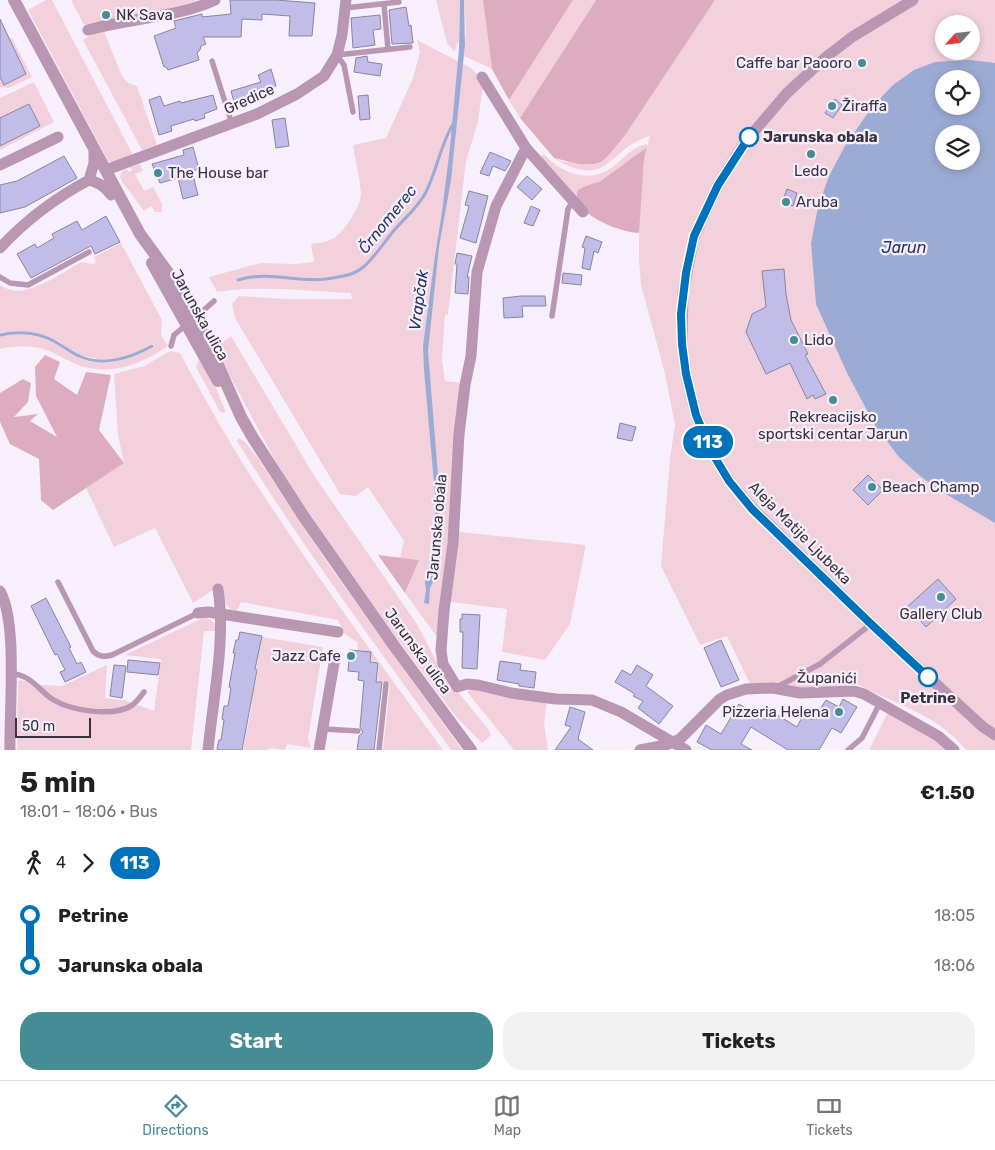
<!DOCTYPE html>
<meta charset="utf-8">
<style>
body{margin:0;font-family:Rubik,sans-serif;background:#f2f2f2;color:#202124;height:100vh;display:flex;flex-direction:column;font-size:19px;white-space:nowrap}
*{box-sizing:border-box;margin:0}
p{font-size:16px;color:#757577}
.icon{flex:none;width:28px;height:28px;fill:none;stroke:currentColor;stroke-width:2;stroke-linecap:round;stroke-linejoin:round}
.map{position:relative;height:750px;overflow:hidden}
.side{display:flex;flex-direction:column;background:#fff;flex:1}
.side>*{flex:none}
.badge{padding:0 10px;border-radius:16px;font-size:18px;line-height:32px}
.needle{width:32px;rotate:243deg}
.tools{position:absolute;left:935px;top:15px;display:grid;gap:10px}
.tools a{display:grid;place-items:center;width:45px;height:45px;border-radius:50%;background:#fff;box-shadow:0 2px 8px #0003;font-size:25px}
.scale{position:absolute;left:15px;bottom:12px;width:76px;box-sizing:border-box;padding-left:5px;border:2px solid #39323e;border-top:0;font-size:14px;line-height:18px;white-space:nowrap;color:#39323e;-webkit-text-stroke:4px #f7f0fc;paint-order:stroke}
.map>.badge{position:absolute;translate:-50% -50%;box-shadow:0 0 0 2px #fff}
.legs{display:flex;align-items:center;gap:8px;height:55px;padding:0 20px;font-size:16px}
.legs p{margin-inline-start:auto}
.headline{display:flex;align-items:center;justify-content:space-between;height:85px;padding:0 20px}
h1{font-size:28px;font-weight:700;line-height:38px}
.button{display:flex;gap:10px;margin-top:auto;padding:10px 20px}
.button a{flex:1;height:58px;border-radius:20px;background:#458c94;color:#fff;font-size:20px;font-weight:700;line-height:58px;text-align:center}
.button a+a{background:#f2f2f2;color:#202124}
ul{padding:0 20px;list-style:none}
li{display:flex;align-items:center;gap:18px;height:50px;font-size:19px}
li i{display:grid;place-items:center;width:8px;height:100%;margin:0 6px;background:currentColor}
li i::after{content:'';width:12px;height:12px;margin:-6px;border:4px solid;border-radius:50%;background:#fff}
li p{margin-inline-start:auto}
li:first-child i{background:linear-gradient(#0000 50%,currentColor 0)}
li:last-child i{background:linear-gradient(currentColor 50%,#0000 0)}
.dock{display:flex;justify-content:space-around;align-items:center;height:70px;border-top:1px solid #e0e0e0;background:#fff;font-size:14px;color:#757577}
.dock a{display:grid;justify-items:center;gap:2px}
.dock .selected{color:#458c94}
.map>svg:first-child{display:block}
.green{fill:#f2d1dd;fill-rule:evenodd}
.forest{fill:#ddacbf}
.water{fill:#9babd3;fill-rule:evenodd}
.lines{fill:none;stroke-linecap:round;stroke-linejoin:round}
.stream{stroke:#9babd3;stroke-width:3}
.building{fill:#c1bce8;stroke:#8885a2}
.service{stroke:#b997b2;stroke-width:5.5}
.minor{stroke:#b997b2;stroke-width:11}
.tertiary{stroke:#b997b2;stroke-width:12}
.line-1-casing{stroke:#fff;stroke-width:11}
.line-1{stroke:#0072bc;stroke-width:8}
.poi-dot{fill:#458c94;stroke:#f7f0fc;stroke-width:2}
.stop-1-dot{fill:#fff;stroke:#0072bc;stroke-width:2.5}
.labels{text-anchor:middle;stroke-width:4.5;stroke-linejoin:round;paint-order:stroke}
.poi-label{font-size:15px;fill:#39323e;stroke:#f7f0fc;text-anchor:start}
.street-label{font-size:15px;fill:#39323e;stroke:#f7f0fc}
.stop-label{font-size:15px;font-weight:bold;fill:#39323e;stroke:#f7f0fc;text-anchor:start}
.water-label{font-size:16px;font-style:italic;fill:#263568;stroke:#f7f0fc}
</style>
<div class="map">
<svg width="995" height="750" viewBox="0 0 995 750">
<rect width="100%" height="100%" fill="#f7f0fc"/>
<path class="green" d="M46,0H52L133,155L113,163L108,161L28,10Z
M71,0H197L183,6L84,25Z
M436,0H460L459,42L457,43L455,52L447,43Z
M464,0H483L492,69L464,56L466,30Z
M573,0H596L520,118L509,100Z
M715,0H995V750H966C938,714 892,703 853,682L849,688H792L750,684L727,636L700,645L661,566L670,458L675,425L665,374L641,285L639,261V220L644,159L650,136C645,137 641,139 636,142C625,147 618,156 608,163C591,177 571,169 554,158L564,162L609,155L626,134ZM944,24H971V51H944ZM944,79H971V106H944ZM944,134H971V161H944Z
M103,29L122,76L128,83L137,86L157,145L142,150L83,40L97,31Z
M12,38L32,77L9,88L0,87V77L4,85L26,74L9,39Z
M417,40L471,68L476,73L483,85L478,122L466,161L448,314L445,315L442,360L445,381L463,383L454,485L437,637L405,593L419,560L400,558L404,541L368,487L356,496L340,494L235,318L232,304L239,296L287,299H352L351,293C307,291 260,285 217,292L209,277L261,263L296,264L314,262L311,244C319,243 327,242 334,238C344,232 360,207 361,195C361,184 355,158 353,145L386,138L413,78L420,52Z
M34,82L54,122L0,150V146L40,126L29,104L0,118V98Z
M647,144V147C631,158 618,173 601,181C593,185 585,185 578,190L577,199L538,159L544,154C560,173 589,184 611,168C624,159 631,147 647,144Z
M140,164L143,171L135,174L144,191L153,187L162,204V212H155L151,206L144,211L121,180L120,176L122,171L127,169L129,172L132,170L130,167Z
M121,243L162,320L161,335L168,346C144,363 114,375 85,367C72,364 61,356 49,351C33,345 17,345 0,349V336C20,332 42,335 59,345C66,350 72,355 79,358C103,368 132,359 153,347L154,345L153,343C136,358 104,363 83,356C74,354 67,347 60,342C42,332 20,329 0,333V285C3,287 7,289 11,290C32,295 63,272 81,262L92,264L96,263L94,257Z
M231,336L315,477L417,624L441,670L454,687L488,729L491,735L482,743L457,718L385,622L307,514L284,477L215,348Z
M170,351L180,353C206,401 233,450 264,496C321,583 382,666 443,750H383L390,683L377,681L379,662L371,661V652L358,650L357,642L345,634L338,620L241,602L237,611H232L226,604L223,586L218,587L193,603L155,528L114,547L86,488L124,463L118,435L114,374L144,366Z
M199,359L215,385L226,413L220,412L196,367Z
M239,438L245,442L257,457L329,565L462,750H451C378,648 303,548 237,441Z
M459,532L586,545L570,624L545,660L502,652L507,609L450,602Z
M205,617C212,620 216,623 217,631H204L191,750H17L18,682L20,680L42,685L62,686L107,665L105,698L124,700L154,711L161,659L125,655Z
M262,637L323,647L308,739L311,748L287,744L285,750L269,748L268,750H243L252,705L251,704L258,670L256,669Z
M471,689L547,700L544,724L548,750H514L467,692Z
M888,712L935,741L946,750H869Z"/>
<path class="forest" d="M483,0H573L509,100L492,69Z
M596,0H715L626,134L609,155L601,162L594,164H579L554,158L520,118Z
M647,147L644,159L639,233C622,233 568,213 578,190L583,187L601,181Z
M45,355L60,362L54,379L77,395L86,372L111,375L99,430L124,463L53,510L41,500L39,459L10,444L0,422V393L23,379L31,383L28,402L14,417L38,414L30,421L57,437L36,396L35,367Z
M378,555L419,560L405,593Z"/>
<path class="water" d="M460,0H464L465,45L451,180L439,247L428,351L440,500L433,582L430,588L429,604L424,603L426,590L425,583L433,546L436,506L424,370L423,346L435,256L442,212L450,147L459,49Z
M970,60L995,63V523L944,493L920,476L899,457L876,427L847,373L816,304L811,243L818,207L829,176L845,146L872,107L893,85L914,70L935,62ZM944,79H971V106H944ZM944,134H971V161H944Z"/>
<g class="lines">
<path class="stream" d="M238,280C271,270 295,283 326,279C338,277 352,276 362,268C375,258 386,239 397,227C407,216 419,206 426,192C437,170 440,146 453,124
M0,335C20,330 42,333 59,344C66,348 72,353 79,356C102,367 131,358 152,346"/>
</g>
<path class="building" d="M230,0H276L315,3L312,36H289L290,16L262,14V20L242,19L241,37H203L206,44L201,46L200,50L197,53L199,60L168,70L166,67H164L154,36L176,28L174,21L202,14V17L231,14Z
M406,7L409,26L411,25L413,43L392,44L389,10Z
M380,15L381,29L373,30L375,45L353,48L351,18Z
M0,19L26,74L4,85L0,77Z
M367,56L368,62L382,64L380,76L354,72L356,58Z
M271,69L276,86L261,94L234,102L231,91L261,82L258,75Z
M213,95L217,109L204,114L205,118L195,121L194,119L171,126L172,131L159,135L149,100L160,96L164,106L180,101L181,103Z
M368,95L370,119L360,120L358,96Z
M835,99L842,105L833,118L825,113Z
M29,104L40,126L0,146V118Z
M285,118L289,146L276,148L272,120Z
M193,147L199,169L192,171L198,195L183,199L178,178L160,183L152,164L184,155L183,150Z
M490,152L511,161L505,171L493,166L489,176L480,173Z
M64,156L77,178L25,207L0,213V185L17,181Z
M527,176L542,189L532,200L517,187Z
M787,189L797,193L793,206L782,203Z
M469,191L488,196L476,243L460,238L469,206L465,205Z
M531,206L540,210L533,226L524,223Z
M106,216L120,242L95,254L91,246L87,248L31,278L17,254L35,244L37,248L54,238L52,234L77,221L82,230Z
M586,236L602,242L598,253L594,251L590,270L582,268L585,248L582,247Z
M457,253L472,256L467,277H469L468,294L455,293L457,264H455Z
M784,269L786,294L791,320L808,354L805,355L826,394L815,399L813,395L807,399L790,363L766,374L746,332L752,314L766,307L762,271Z
M563,273L582,275L581,285L562,283Z
M521,296H545L546,306H522L523,317L504,318L503,298Z
M620,423L636,427L632,441L617,438Z
M868,475L883,490L868,505L853,490Z
M938,579L956,599L926,627L907,607Z
M46,598L71,647L69,648L77,664L81,662L86,672L65,682L60,672L65,670L57,654L55,655L31,606Z
M462,614L480,615L477,669L462,668L463,632H460V619H462Z
M240,632L262,636L255,669L257,670L242,750H221L217,749L219,740H221L224,720L222,719L224,706H228L231,688L229,687L235,653H233L236,640H238Z
M721,640L739,680L721,687L704,648Z
M350,650L371,652L370,662L378,663L376,682H382L374,750H357L359,736L363,732L360,727L364,681L358,680L359,672L348,671Z
M128,660L160,663L158,675L127,672Z
M500,661L521,664L520,670L536,672L534,688L519,686V684L497,680Z
M114,665L126,666L122,698L110,696Z
M637,665L653,675L646,686L673,706L659,724L638,708L643,701L633,696L635,694L615,682L622,670L631,675Z
M843,699L857,707L841,733L832,728L819,750H788L751,727L741,744L752,750H712L697,742L706,725L721,734L739,704L766,720L771,711L797,727L803,715L813,720L826,700L839,707Z
M570,707L585,712L578,739L593,750H555L571,727L565,725Z"/>
<g class="lines">
<path class="service" d="M384,5L388,49
M345,8L399,2
M212,61L232,124
M353,112L344,65L337,55L410,47
M0,277L10,283L28,285L89,252
M552,316L568,209L573,201
M195,318L214,301
M171,346L174,335L186,325
M58,582L93,651C99,657 104,657 112,655L198,613
M10,673C33,676 36,688 52,699C71,711 112,717 131,706C137,702 140,697 144,692
M777,687L820,664L871,624
M324,729L358,731
M379,750L386,684
M848,750L862,738L880,703"/>
<path class="minor" d="M913,0L852,37L826,57L787,93L745,142L718,185L694,237L683,293L682,343L686,374L696,415L711,451L729,481L753,509L871,624L983,727L995,735
M88,30C130,18 176,18 215,0
M482,77L526,148L583,212
M526,148L496,206L477,272L471,356L465,385L459,434L453,543L444,611L441,650L443,664L457,687L467,684L478,685L511,693L556,699L592,700L621,712L686,750
M0,165L58,137
M106,170L257,114L297,94L324,76L337,55L342,35L346,0
M89,180C99,183 105,186 111,195
M0,248C25,221 57,197 89,180L94,163V148
M0,591C18,623 9,711 10,750
M198,613L208,612L338,632
M208,750C213,699 226,639 218,589
M319,750L335,658
M640,750L666,745L680,739L720,699L727,695L746,689L773,688L800,693L854,691L864,694L938,736L954,750"/>
<path class="tertiary" d="M14,0L140,234L180,289L210,347L241,417L253,438L304,517L395,647L471,750
M152,263L218,381"/>
</g>
<g class="lines">
<g class="line-1-casing">
<path id="line-1" d="M749,137L718,185L694,236L686,273L681,314L682,344L686,374L696,415L711,451L729,481L752,509L871,624L928,677"/>
</g>
<use href="#line-1" class="line-1"/>
</g>
<g class="poi-dot">
<circle cx="106" cy="15" r="5"/>
<circle cx="862" cy="63" r="5"/>
<circle cx="832" cy="106" r="5"/>
<circle cx="811" cy="154" r="5"/>
<circle cx="158" cy="173" r="5"/>
<circle cx="786" cy="202" r="5"/>
<circle cx="794" cy="340" r="5"/>
<circle cx="833" cy="400" r="5"/>
<circle cx="872" cy="487" r="5"/>
<circle cx="941" cy="597" r="5"/>
<circle cx="351" cy="656" r="5"/>
<circle cx="839" cy="712" r="5"/>
</g>
<g class="stop-1-dot">
<circle cx="749" cy="137" r="9"/>
<circle cx="928" cy="677" r="9"/>
</g>
<g class="labels">
<g class="poi-label">
<text x="116" y="20">NK Sava</text>
<text x="852" y="68" text-anchor="end">Caffe bar Paooro</text>
<text x="842" y="111">Žiraffa</text>
<text x="811" y="176" text-anchor="middle">Ledo</text>
<text x="168" y="178">The House bar</text>
<text x="796" y="207">Aruba</text>
<text x="804" y="345">Lido</text>
<text x="833" y="422" text-anchor="middle">Rekreacijsko<tspan x="833" dy="17">sportski centar Jarun</tspan></text>
<text x="882" y="492">Beach Champ</text>
<text x="941" y="619" text-anchor="middle">Gallery Club</text>
<text x="341" y="661" text-anchor="end">Jazz Cafe</text>
<text x="829" y="717" text-anchor="end">Pizzeria Helena</text>
</g>
<g class="street-label">
<text transform="translate(249 99) rotate(-24)" y="5">Gredice</text>
<text transform="translate(200 315) rotate(61)" y="5">Jarunska ulica</text>
<text transform="translate(437 527) rotate(-85)" y="5">Jarunska obala</text>
<text transform="translate(800 533) rotate(45)" y="5">Aleja Matije Ljubeka</text>
<text transform="translate(418 651) rotate(54)" y="5">Jarunska ulica</text>
<text transform="translate(827 678) rotate(1)" y="5">Županići</text>
</g>
<g class="stop-label">
<text x="763" y="142">Jarunska obala</text>
<text x="928" y="703" text-anchor="middle">Petrine</text>
</g>
<g class="water-label">
<text transform="translate(387 219) rotate(-51)" y="6">Črnomerec</text>
<text x="904" y="253">Jarun</text>
<text transform="translate(418 300) rotate(-82)" y="6">Vrapčak</text>
</g>
</g>
</svg>
<div class="tools">
<a><svg class="needle" viewBox="-14 -14 28 28"><path d="M0-13l5 13h-10z" fill="#e53935"/><path d="M0 13l5-13h-10z" fill="#757577"/></svg></a>
<a><svg class="icon" aria-label="locate" viewBox="0 0 24 24"><circle cx="12" cy="12" r="6"/><path d="M12 2v4M12 18v4M2 12h4M18 12h4"/></svg></a>
<a><svg class="icon" aria-label="layers" viewBox="0 0 24 24"><path d="M12 4l9 5-9 5-9-5zM3 14l9 5 9-5"/></svg></a>
</div>
<div class="scale">50 m</div>
<b class="badge" style="left:708px;top:442px;background:#0072bc;color:#fff">113</b>
</div>
<section class="side">
<div class="headline"><div><h1>5 min</h1><p>18:01 – 18:06 · Bus</p></div><b>€1.50</b></div>
<div class="legs"><svg class="icon" aria-label="walk" viewBox="0 0 24 24"><circle cx="13" cy="4" r="2"/><path d="M13 8l-2 6 4 7M11 14l-3 7M7 12l3-4h3l4 4"/></svg>4<svg class="icon" aria-label="forward" viewBox="0 0 24 24"><path d="M9 5l7 7-7 7"/></svg><b class="badge" style="background:#0072bc;color:#fff">113</b></div>
<ul>
<li><i style="color:#0072bc"></i><b>Petrine</b><p>18:05</p></li>
<li><i style="color:#0072bc"></i><b>Jarunska obala</b><p>18:06</p></li>
</ul>
<div class="button"><a>Start</a><a>Tickets</a></div>
</section>
<nav class="dock">
<a class="selected"><svg class="icon" aria-label="directions" viewBox="0 0 24 24"><path d="M12 3l9 9-9 9-9-9zM9 14v-3h6M13 9l2 2-2 2"/></svg>Directions</a>
<a><svg class="icon" aria-label="map" viewBox="0 0 24 24"><path d="M3 6l6-2 6 2 6-2v14l-6 2-6-2-6 2zM9 4v14M15 6v14"/></svg>Map</a>
<a><svg class="icon" aria-label="tickets" viewBox="0 0 24 24"><path d="M3 7h18v10H3zM15 7v10"/></svg>Tickets</a>
</nav>
